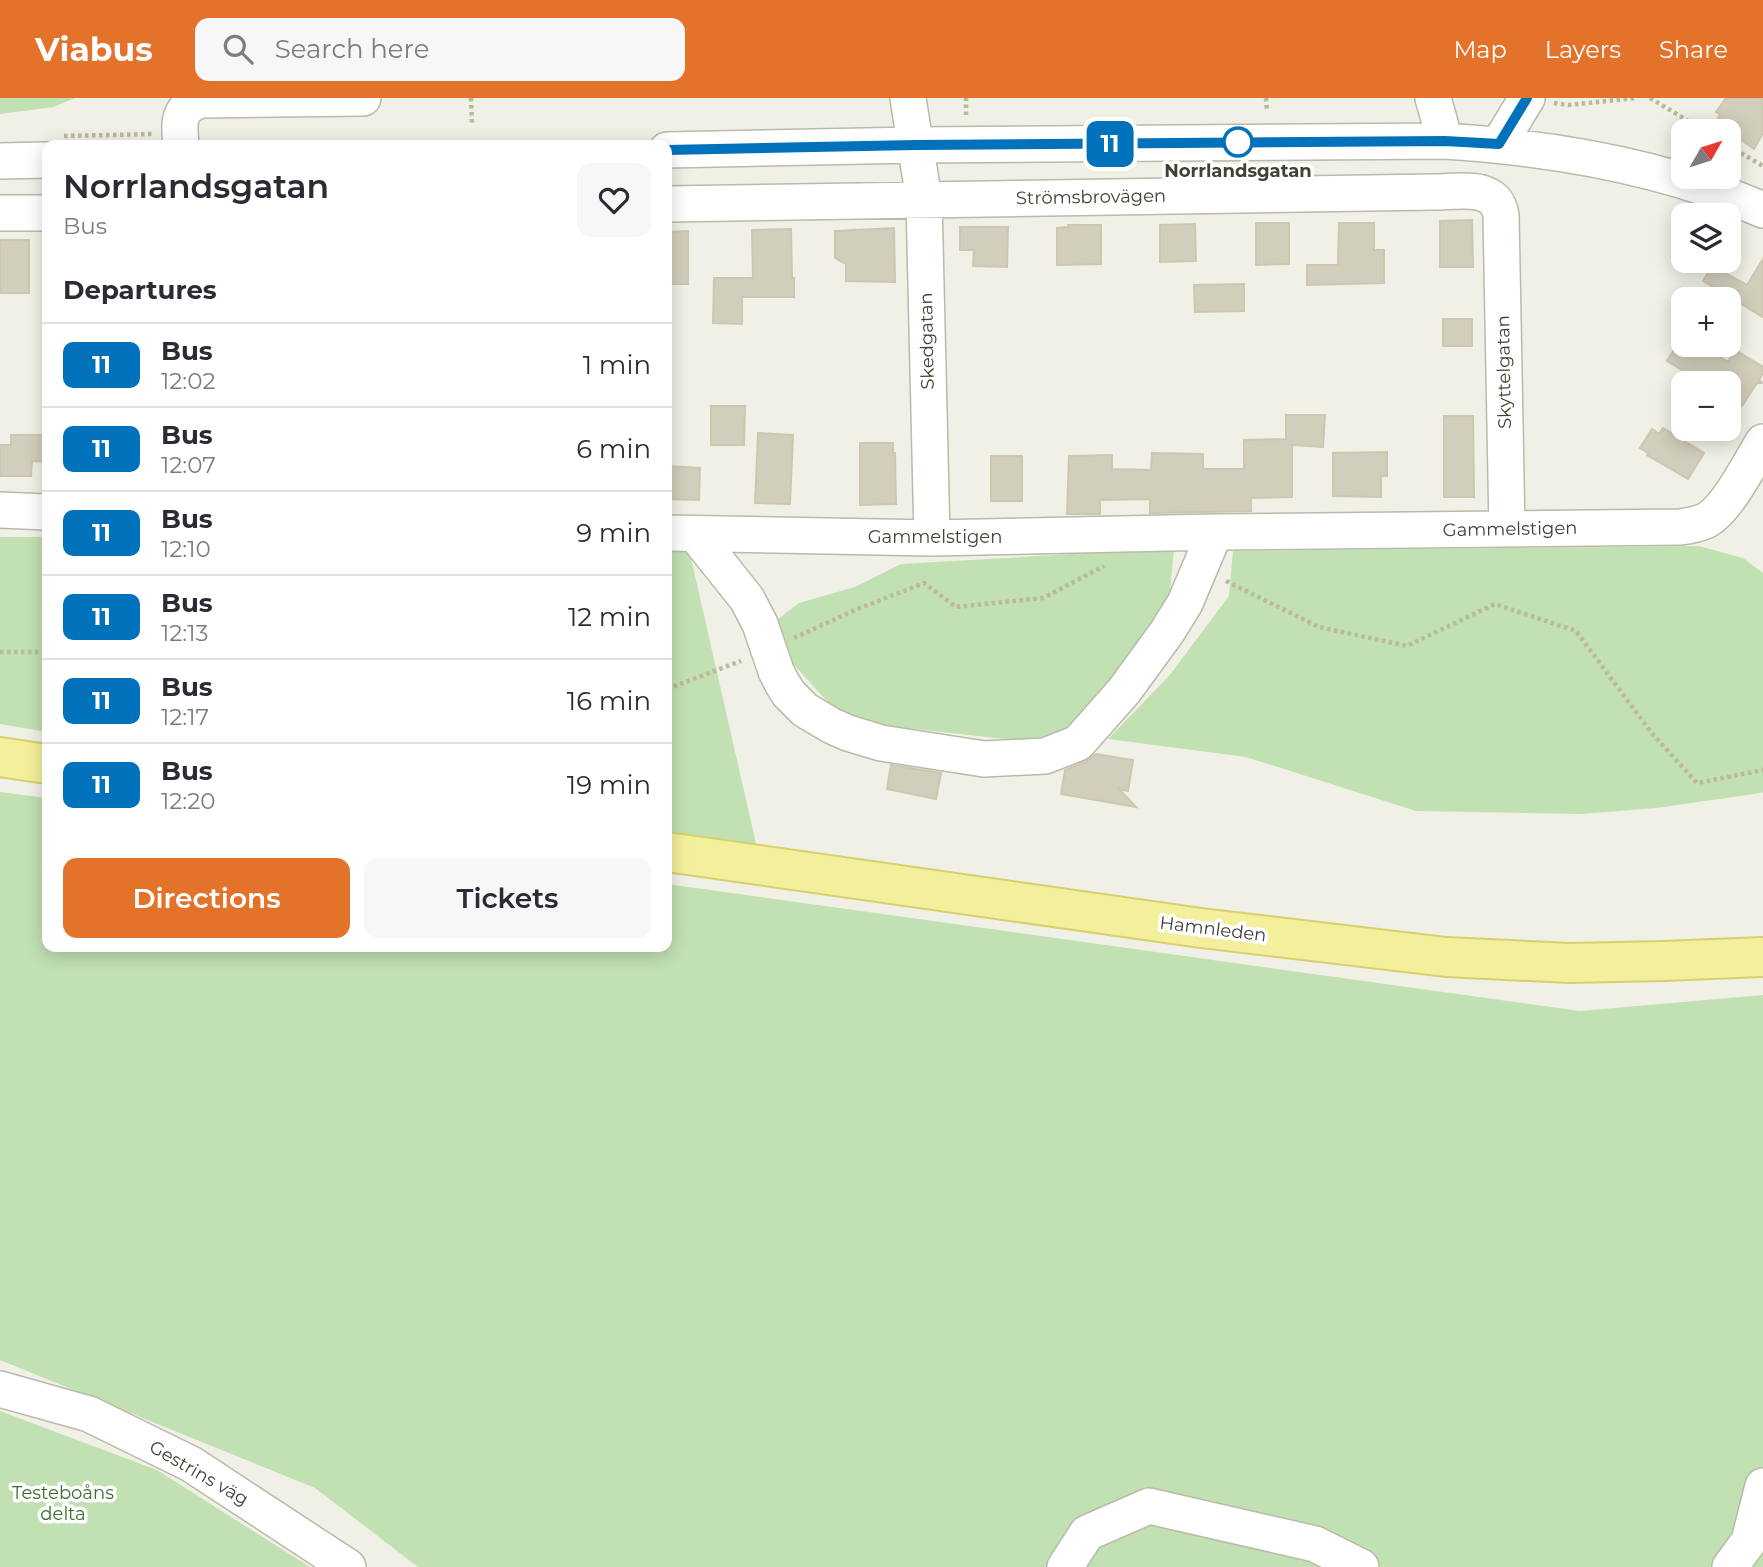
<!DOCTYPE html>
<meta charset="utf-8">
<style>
body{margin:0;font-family:Montserrat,sans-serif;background:#f7f7f7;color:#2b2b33;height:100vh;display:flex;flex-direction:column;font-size:26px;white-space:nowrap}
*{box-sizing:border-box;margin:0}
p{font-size:23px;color:#7c7c81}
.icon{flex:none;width:38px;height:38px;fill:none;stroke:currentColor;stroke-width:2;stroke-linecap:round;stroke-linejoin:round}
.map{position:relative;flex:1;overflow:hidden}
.drawer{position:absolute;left:42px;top:42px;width:630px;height:812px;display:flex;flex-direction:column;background:#fff;border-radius:14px;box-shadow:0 4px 18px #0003}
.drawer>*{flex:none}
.badge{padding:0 14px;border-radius:10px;font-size:24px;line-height:46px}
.needle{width:46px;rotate:51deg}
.tools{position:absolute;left:1671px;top:21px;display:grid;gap:14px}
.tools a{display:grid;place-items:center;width:70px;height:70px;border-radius:14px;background:#fff;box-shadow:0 4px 18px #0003;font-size:35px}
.map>.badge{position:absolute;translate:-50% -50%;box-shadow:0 0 0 4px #fff}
h2{padding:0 21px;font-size:26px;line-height:63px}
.round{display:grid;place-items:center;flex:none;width:74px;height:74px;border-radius:14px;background:#f7f7f7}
.headline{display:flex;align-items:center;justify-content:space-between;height:119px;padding:0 21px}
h1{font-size:33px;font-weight:600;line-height:52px}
.action{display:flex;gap:14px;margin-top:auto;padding:14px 21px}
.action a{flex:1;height:80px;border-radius:14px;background:#e3722a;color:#fff;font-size:28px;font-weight:600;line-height:80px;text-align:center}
.action a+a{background:#f7f7f7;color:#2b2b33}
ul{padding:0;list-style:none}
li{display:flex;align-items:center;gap:21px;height:84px;padding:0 21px;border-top:2px solid #e1e1e2}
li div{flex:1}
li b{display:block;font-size:26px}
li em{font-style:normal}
li .badge{min-width:77px;font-weight:700;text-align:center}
header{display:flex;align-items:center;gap:42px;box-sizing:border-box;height:98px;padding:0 35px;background:#e3722a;color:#fff}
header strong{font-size:33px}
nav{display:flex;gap:38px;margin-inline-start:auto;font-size:24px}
.search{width:490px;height:63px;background:#f7f7f7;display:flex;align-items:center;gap:18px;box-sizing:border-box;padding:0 24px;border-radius:14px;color:#7c7c81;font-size:26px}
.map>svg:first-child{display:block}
.green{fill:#c1e1b2}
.building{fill:#d1cebc;stroke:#cbc7b0;stroke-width:2}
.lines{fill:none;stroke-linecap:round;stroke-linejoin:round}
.minor-casing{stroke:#bbb9a9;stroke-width:38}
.major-casing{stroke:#d6d06e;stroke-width:42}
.path{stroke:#bbb89c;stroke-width:4.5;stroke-dasharray:3.5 3.5;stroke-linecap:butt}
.minor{stroke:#fff;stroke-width:35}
.major{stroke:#f3ef9c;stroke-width:38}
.line-casing{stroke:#fff;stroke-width:16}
.line{stroke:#0072bc;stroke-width:10}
.stop-dot{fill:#fff;stroke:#0072bc;stroke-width:3.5}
.labels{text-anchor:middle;stroke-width:7;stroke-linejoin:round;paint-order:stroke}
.stop-label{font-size:18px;font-weight:bold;fill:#434136;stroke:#fff}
.street-label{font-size:18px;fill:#434136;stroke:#fff}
.park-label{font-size:18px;fill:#386e30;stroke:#fff}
</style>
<header>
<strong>Viabus</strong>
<div class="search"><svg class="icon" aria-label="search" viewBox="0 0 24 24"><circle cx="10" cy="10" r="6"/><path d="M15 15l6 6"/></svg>Search here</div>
<nav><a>Map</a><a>Layers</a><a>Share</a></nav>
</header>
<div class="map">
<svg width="1763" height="1469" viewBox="0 0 1763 1469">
<rect width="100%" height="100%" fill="#f1f0e6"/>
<path class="green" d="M0,0H75L53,9L0,16Z
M0,439H47V634L0,626Z
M667,447H688L757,750L667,735Z
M1699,448L1743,460L1763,475V694L1761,695L1656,710L1581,716L1416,713L1246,659L1108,641L1169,578L1229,498L1233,453Z
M1174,450L1168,516L1132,568L1049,646L845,623L787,559L778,521L799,505L855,489L901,466Z
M0,694L47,700V849H667V786L1580,913L1763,897V1469H418L315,1390L0,1262Z
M0,1313L157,1372L310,1469H0Z"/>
<path class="building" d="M1726,0H1763V35L1754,51L1729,33L1715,27L1720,16L1716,14Z
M1472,122L1473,169H1440V123Z
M1256,125H1289V166L1256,167Z
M1339,125H1374V152H1384V185L1307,187V167H1338Z
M1195,126L1196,163L1160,164V127Z
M1068,127H1101V166L1057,167V130L1068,129Z
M960,129H1008L1007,169L973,168L974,152H960Z
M894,130L895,184L846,183V166L835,160V133Z
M791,131L792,180H794V199H742V226L713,225L714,180H753L752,132Z
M688,133V186H667V134Z
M0,142H29V195H0Z
M1763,161V219L1703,183L1712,168L1747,187Z
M1244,186V213L1195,214L1194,187Z
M1443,221H1472V248H1443Z
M1677,247H1700L1728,264L1735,252L1763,269V275L1759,282L1763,285H1757L1742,308L1729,301V285H1704L1667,263Z
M711,308H745L744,347H711Z
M1286,317H1325L1323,349L1292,347V399L1251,400V413L1150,415V401L1100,402V416H1067L1069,358L1112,357V371L1151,372L1152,355L1203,356V371H1244V342L1286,341Z
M1444,318H1473L1474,399H1444Z
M1663,330L1704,355L1688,381L1647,357L1648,355L1640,350L1652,331L1659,336Z
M758,335L793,337L790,406L755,405Z
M11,337H47V364L32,363L31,378H0V347H11Z
M860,345H893V355H895L896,406L860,407Z
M1387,354V378H1381V399L1333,398V355Z
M991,358H1022V403H991Z
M667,368L700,370L699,402L667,401Z
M1096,656L1133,662L1128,693L1119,691L1136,709L1061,696L1065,672L1085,664Z
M891,667L941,675L936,701L887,691Z"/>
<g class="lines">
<g class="minor-casing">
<path id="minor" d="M908,0L924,102L932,440
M1433,0L1445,43
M1499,46L1527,0
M181,47C179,25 177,9 202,2L363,0
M667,52L916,47L1445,43C1553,50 1663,68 1763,112
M0,63L47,62
M667,106L1434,94C1458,94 1496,85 1501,117L1507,431
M0,115H47
M0,412L47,414
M667,435L932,440L1215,434L1680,429C1689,428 1699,426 1707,422C1728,410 1750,365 1763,344
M696,437L747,501L760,526L776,573L782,585L789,596L805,612L832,628L848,635L881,645L984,661L1045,658L1078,645L1124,593L1167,534L1185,505L1215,434
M0,1291L89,1316L191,1366L348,1469
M1065,1469L1087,1435L1149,1408L1315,1446L1361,1469
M1730,1469L1749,1443L1763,1388"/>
</g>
<g class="major-casing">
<path id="major" d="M0,659L47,666
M667,754L1201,830L1446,859L1570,865L1663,863L1763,859"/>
</g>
<path class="path" d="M471,0L472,26
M1266,0L1267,14
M1650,0L1705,33
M1554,5L1568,7L1636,0
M966,17V0
M64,38L153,36
M1729,48L1763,68
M1226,483L1319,529L1407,548L1495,506L1576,533L1650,633L1697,685L1763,672
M794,540L855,512L924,485L956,509L1043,500L1104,468
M0,554H47
M667,591L741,563"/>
<use href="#minor" class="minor"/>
<use href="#major" class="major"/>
</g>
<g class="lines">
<g class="line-casing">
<path id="line" d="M667,52L916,47L1445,43L1499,46L1527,0"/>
</g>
<use href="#line" class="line"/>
</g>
<circle class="stop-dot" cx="1238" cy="44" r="14"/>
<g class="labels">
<g class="stop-label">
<text x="1238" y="79">Norrlandsgatan</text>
</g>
<g class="street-label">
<text transform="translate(1091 99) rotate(-1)" y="6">Strömsbrovägen</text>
<text transform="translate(927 243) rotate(-91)" y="6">Skedgatan</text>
<text transform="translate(1504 274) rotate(-91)" y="6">Skyttelgatan</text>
<text transform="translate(1510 431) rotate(-1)" y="6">Gammelstigen</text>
<text x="935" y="445">Gammelstigen</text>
<text transform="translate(1213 831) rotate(7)" y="6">Hamnleden</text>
<text transform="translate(199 1375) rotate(30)" y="6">Gestrins väg</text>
</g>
<g class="park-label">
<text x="63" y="1401">Testeboåns<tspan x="63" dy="21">delta</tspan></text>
</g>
</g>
</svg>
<div class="tools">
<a><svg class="needle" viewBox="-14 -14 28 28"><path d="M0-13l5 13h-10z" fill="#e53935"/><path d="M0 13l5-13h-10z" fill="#7c7c81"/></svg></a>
<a><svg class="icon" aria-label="layers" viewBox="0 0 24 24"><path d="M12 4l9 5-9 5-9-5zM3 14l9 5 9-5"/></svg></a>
<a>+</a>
<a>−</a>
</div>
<b class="badge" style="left:1110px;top:46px;background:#0072bc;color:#fff">11</b>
<section class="drawer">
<div class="headline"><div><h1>Norrlandsgatan</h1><p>Bus</p></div><a class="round"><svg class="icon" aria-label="heart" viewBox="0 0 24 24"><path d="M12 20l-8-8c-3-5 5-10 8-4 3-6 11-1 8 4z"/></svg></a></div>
<h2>Departures</h2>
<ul>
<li><span class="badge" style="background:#0072bc;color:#fff">11</span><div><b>Bus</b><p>12:02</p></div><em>1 min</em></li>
<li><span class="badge" style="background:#0072bc;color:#fff">11</span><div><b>Bus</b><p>12:07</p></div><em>6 min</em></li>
<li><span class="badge" style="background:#0072bc;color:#fff">11</span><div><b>Bus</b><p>12:10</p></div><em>9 min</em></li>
<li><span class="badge" style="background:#0072bc;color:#fff">11</span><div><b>Bus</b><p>12:13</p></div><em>12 min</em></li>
<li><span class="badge" style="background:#0072bc;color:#fff">11</span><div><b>Bus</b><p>12:17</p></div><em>16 min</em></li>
<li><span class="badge" style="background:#0072bc;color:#fff">11</span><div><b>Bus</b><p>12:20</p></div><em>19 min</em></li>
</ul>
<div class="action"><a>Directions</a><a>Tickets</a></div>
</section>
</div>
